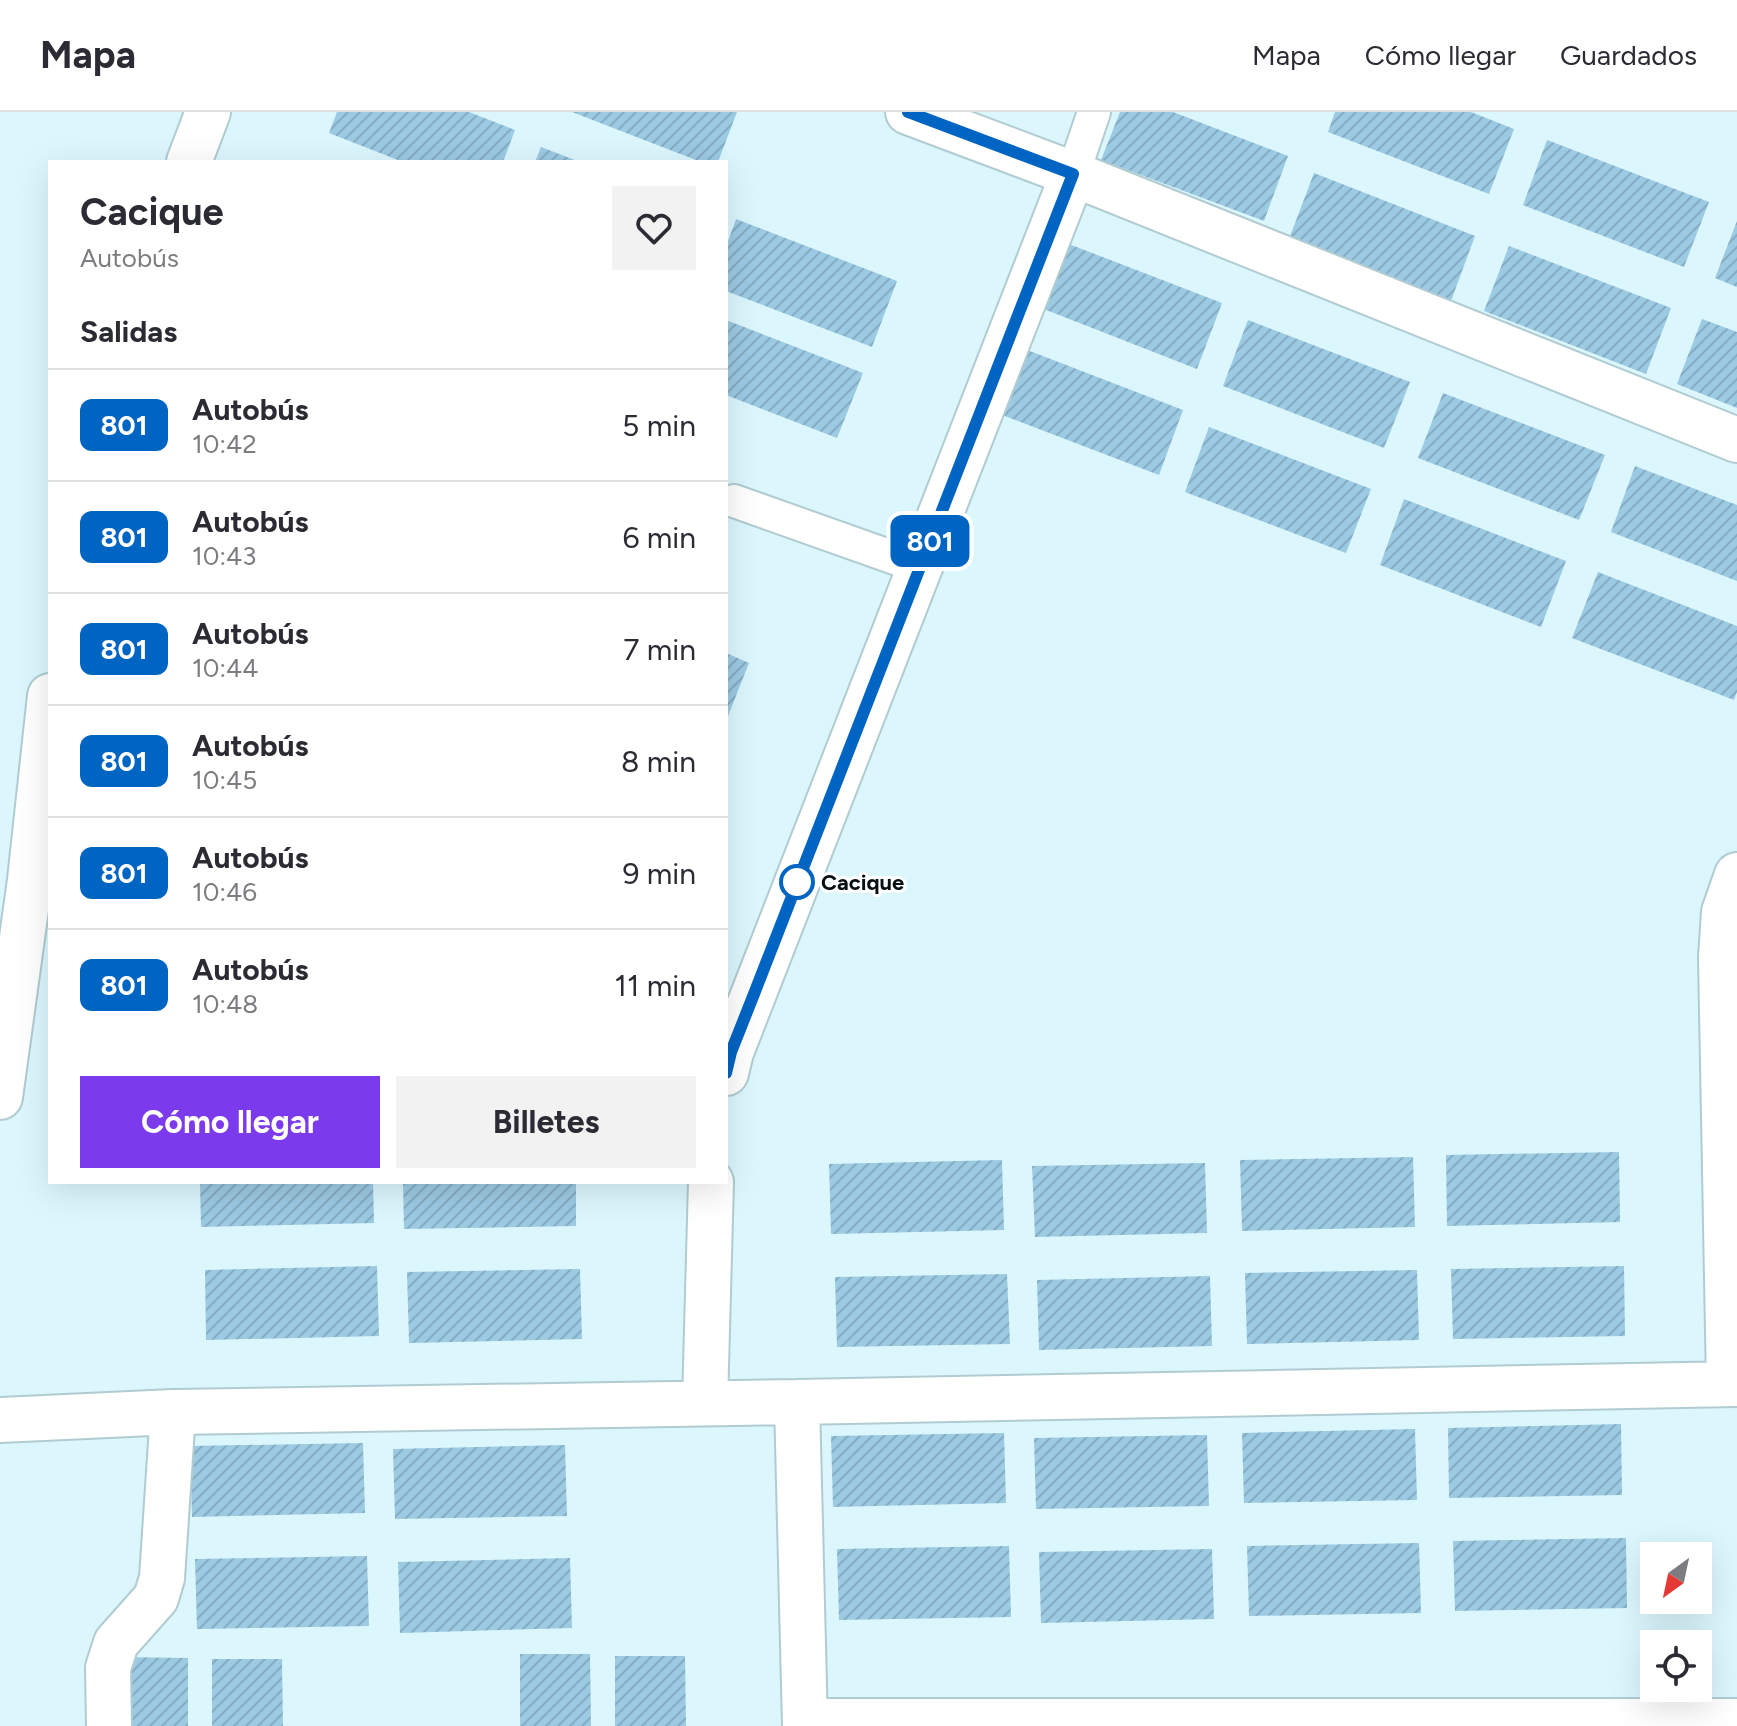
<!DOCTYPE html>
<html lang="es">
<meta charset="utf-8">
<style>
body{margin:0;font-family:Figtree,sans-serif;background:#f2f2f3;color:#2b2b33;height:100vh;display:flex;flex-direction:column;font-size:30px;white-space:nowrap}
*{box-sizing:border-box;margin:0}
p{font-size:26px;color:#7c7c81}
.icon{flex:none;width:44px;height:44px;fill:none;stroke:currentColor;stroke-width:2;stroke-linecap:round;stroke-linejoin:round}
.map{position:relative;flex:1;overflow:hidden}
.drawer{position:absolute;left:48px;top:48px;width:680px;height:1024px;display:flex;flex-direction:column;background:#fff;border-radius:0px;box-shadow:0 8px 32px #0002}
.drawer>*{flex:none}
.badge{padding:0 16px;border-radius:12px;font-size:28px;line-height:52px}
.needle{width:52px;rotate:213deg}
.tools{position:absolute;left:1640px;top:1430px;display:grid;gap:16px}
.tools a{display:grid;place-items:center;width:72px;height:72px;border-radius:0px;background:#fff;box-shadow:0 8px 32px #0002;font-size:40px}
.map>.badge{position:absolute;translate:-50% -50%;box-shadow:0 0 0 4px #fff}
h2{padding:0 32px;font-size:30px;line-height:72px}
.round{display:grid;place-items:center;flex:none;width:84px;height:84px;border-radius:0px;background:#f2f2f3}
.summary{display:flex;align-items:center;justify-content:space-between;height:136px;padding:0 32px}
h1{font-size:38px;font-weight:700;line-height:60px}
.cta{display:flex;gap:16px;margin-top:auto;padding:16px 32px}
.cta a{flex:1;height:92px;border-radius:0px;background:#7c3aed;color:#fff;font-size:32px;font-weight:700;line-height:92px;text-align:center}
.cta a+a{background:#f2f2f3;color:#2b2b33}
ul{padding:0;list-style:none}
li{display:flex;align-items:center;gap:24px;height:112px;padding:0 32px;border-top:2px solid #e1e1e2}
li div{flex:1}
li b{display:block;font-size:30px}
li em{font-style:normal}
li .badge{min-width:88px;font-weight:700;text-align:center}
header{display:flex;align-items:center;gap:48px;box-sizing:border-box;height:112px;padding:0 40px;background:#fff;border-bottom:2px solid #e1e1e2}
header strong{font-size:38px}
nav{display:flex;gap:44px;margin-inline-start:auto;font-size:28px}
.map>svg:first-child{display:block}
.building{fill:url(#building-hatch)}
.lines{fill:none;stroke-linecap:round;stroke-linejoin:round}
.lane-casing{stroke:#b0ccd1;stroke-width:36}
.street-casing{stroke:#b0ccd1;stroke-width:48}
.lane{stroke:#fff;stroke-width:32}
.street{stroke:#fff;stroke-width:44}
.line-casing{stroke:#fff;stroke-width:18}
.line{stroke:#0064c3;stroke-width:12}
.stop-dot{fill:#fff;stroke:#0064c3;stroke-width:4}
.labels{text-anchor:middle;stroke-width:6;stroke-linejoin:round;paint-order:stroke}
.stop-label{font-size:22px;font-weight:bold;fill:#061012;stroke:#fff;text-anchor:start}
</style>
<header>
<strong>Mapa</strong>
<nav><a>Mapa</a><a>Cómo llegar</a><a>Guardados</a></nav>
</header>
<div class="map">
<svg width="1737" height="1614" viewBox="0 0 1737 1614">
<defs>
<pattern id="building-hatch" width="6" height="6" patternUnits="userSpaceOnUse" patternTransform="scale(2)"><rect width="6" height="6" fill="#9ccae3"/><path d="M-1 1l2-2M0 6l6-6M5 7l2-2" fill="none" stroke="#85acc2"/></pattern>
</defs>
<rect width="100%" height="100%" fill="#dbf7fd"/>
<path class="building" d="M337,0H469L515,18L503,50H403L329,21Z
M572,0H737L718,50H701Z
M1120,0H1173L1288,44L1264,109L1101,48Z
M1335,0H1471L1514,17L1489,82L1328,20Z
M1547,28L1709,90L1684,155L1523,93Z
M541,35L580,50H535Z
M1314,61L1475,124L1451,189L1289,127Z
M736,107L897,169L872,235L726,179V135Z
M1737,109V175L1715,166Z
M1061,129L1222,191L1197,257L1036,194Z
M1509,134L1671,196L1646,262L1484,199Z
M1702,207L1737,220V296L1677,272Z
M726,208L863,261L837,326L726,283Z
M1248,208L1410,270L1384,336L1223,274Z
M1022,236L1183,298L1159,363L997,301Z
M1443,281L1605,343L1579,408L1418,346Z
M1209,315L1371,377L1346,441L1185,380Z
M1635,354L1737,393V469L1611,420Z
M1404,387L1566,449L1541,515L1380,453Z
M1598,460L1737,514V580L1734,588L1572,526Z
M726,541L749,551L726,609Z
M1619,1040L1620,1110L1447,1114L1446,1043Z
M1413,1045L1415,1115L1242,1119L1240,1048Z
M1002,1048L1004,1118L831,1122L829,1052Z
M1205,1051L1207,1121L1035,1125L1032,1054Z
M200,1070H373L374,1111L201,1115Z
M403,1070H576V1114L404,1117Z
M377,1154L379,1224L206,1228L205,1158Z
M1624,1154L1625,1224L1453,1227L1451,1157Z
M580,1157L582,1227L409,1231L407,1160Z
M1417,1158L1419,1228L1247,1232L1245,1161Z
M1007,1162L1010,1232L837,1235L835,1165Z
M1210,1164L1212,1234L1039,1238L1037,1168Z
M1621,1312L1622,1383L1449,1386L1448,1316Z
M1415,1317L1417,1388L1244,1391L1242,1321Z
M1004,1321L1006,1391L833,1395L831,1324Z
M1207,1323L1209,1394L1036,1397L1034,1326Z
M363,1331L365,1401L192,1405L190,1334Z
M565,1333L567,1404L395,1407L393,1337Z
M1626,1426L1627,1496L1455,1499L1453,1429Z
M1419,1431L1421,1501L1249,1504L1247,1434Z
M1009,1434L1011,1505L839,1508L837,1437Z
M1212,1437L1214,1507L1041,1511L1039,1440Z
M367,1444L369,1514L197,1517L195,1447Z
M570,1446L572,1516L400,1521L398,1450Z
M520,1542H590L591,1614H520Z
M615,1544H685L686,1614H615Z
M117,1545L188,1546V1614H117Z
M212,1547H282L283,1614H212Z"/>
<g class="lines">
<g class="lane-casing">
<path id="lane" d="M1073,62L1094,0
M734,389L920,455"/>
</g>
<g class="street-casing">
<path id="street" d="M908,0L1073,62L1737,328
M189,50L208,0
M726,961L731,940L1073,62
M0,985L30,768L50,584
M1729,1272L1721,845L1724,800L1737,763
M797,1290L805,1614
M705,1291L711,1070
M0,1308L173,1300L797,1290L1737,1272
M805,1609H1737
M109,1614L108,1556L116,1531L156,1486L162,1466L173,1300"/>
</g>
<use href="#lane" class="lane"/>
<use href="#street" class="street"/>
</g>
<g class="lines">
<g class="line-casing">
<path id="line" d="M726,961L731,940L754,882L1073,62L908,0"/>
</g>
<use href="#line" class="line"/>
</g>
<circle class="stop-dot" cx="797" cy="770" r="16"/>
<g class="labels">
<g class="stop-label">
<text x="821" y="778">Cacique</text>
</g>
</g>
</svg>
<div class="tools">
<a><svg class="needle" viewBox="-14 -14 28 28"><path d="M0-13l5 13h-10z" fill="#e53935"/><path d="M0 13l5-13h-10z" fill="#7c7c81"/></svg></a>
<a><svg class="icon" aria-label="locate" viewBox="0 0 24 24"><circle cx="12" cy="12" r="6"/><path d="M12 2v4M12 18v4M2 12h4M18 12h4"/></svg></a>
</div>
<b class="badge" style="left:930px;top:429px;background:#0064c3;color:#fff">801</b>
<section class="drawer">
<div class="summary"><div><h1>Cacique</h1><p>Autobús</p></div><a class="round"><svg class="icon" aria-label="heart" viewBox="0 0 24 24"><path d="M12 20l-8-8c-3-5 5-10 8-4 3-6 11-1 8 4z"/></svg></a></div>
<h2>Salidas</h2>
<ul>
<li><span class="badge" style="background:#0064c3;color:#fff">801</span><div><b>Autobús</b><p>10:42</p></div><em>5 min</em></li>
<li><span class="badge" style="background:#0064c3;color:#fff">801</span><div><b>Autobús</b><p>10:43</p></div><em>6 min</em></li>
<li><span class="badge" style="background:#0064c3;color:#fff">801</span><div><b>Autobús</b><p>10:44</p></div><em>7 min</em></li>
<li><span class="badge" style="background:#0064c3;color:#fff">801</span><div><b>Autobús</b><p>10:45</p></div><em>8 min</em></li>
<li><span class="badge" style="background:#0064c3;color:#fff">801</span><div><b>Autobús</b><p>10:46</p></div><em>9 min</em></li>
<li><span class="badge" style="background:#0064c3;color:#fff">801</span><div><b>Autobús</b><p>10:48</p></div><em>11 min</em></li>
</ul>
<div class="cta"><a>Cómo llegar</a><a>Billetes</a></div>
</section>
</div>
